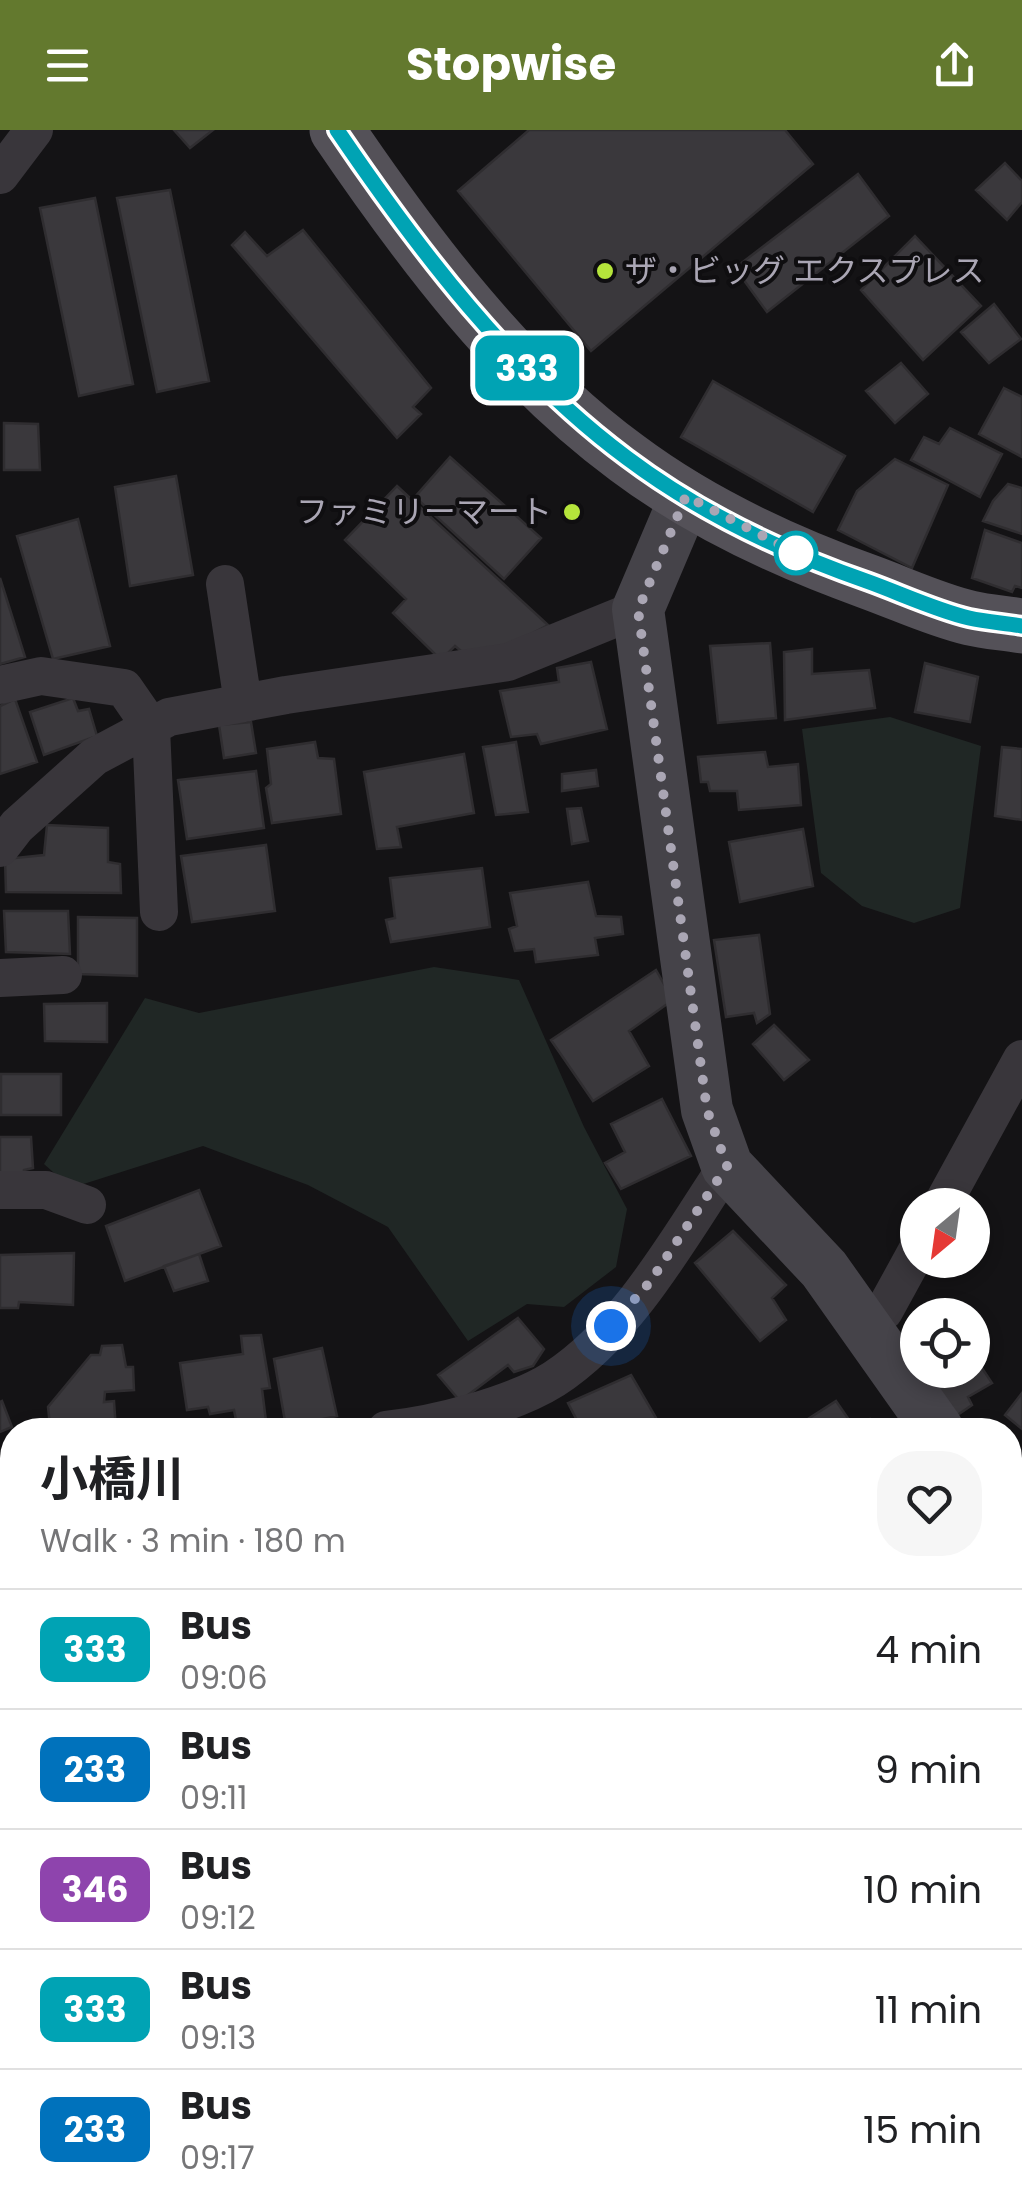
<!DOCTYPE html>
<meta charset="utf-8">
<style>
body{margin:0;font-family:Poppins,"Noto Sans JP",sans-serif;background:#f6f6f6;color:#202124;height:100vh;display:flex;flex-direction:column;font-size:38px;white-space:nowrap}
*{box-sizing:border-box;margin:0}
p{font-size:32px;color:#757577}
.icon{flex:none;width:55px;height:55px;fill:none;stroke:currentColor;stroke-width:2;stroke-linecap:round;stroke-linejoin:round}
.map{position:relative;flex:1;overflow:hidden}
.drawer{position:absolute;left:0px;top:1288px;width:1022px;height:792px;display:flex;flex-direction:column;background:#fff;border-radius:40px 40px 0 0;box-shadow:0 5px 15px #0003}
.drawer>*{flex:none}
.badge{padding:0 20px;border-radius:15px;font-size:35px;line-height:65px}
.needle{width:65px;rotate:209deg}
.controls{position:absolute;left:900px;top:1058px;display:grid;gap:20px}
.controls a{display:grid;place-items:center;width:90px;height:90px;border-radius:50%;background:#fff;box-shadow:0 5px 15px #0003;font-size:50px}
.you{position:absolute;width:50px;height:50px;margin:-25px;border:8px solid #fff;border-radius:50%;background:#1a73e8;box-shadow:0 0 0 15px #1a73e833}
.map>.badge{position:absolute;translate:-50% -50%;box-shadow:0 0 0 5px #fff}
.round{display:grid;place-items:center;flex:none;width:105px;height:105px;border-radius:40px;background:#f6f6f6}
.headline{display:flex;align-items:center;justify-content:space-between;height:170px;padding:0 40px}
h1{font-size:48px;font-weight:700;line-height:75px}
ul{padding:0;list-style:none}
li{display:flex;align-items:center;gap:30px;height:120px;padding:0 40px;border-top:2px solid #e0e0e0}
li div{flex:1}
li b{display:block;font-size:38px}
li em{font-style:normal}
li .badge{min-width:110px;font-weight:700;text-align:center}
header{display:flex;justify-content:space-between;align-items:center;height:130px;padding:0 40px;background:#63792e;color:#fff;font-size:45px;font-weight:700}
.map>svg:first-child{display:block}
.green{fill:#202725}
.building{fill:#3a383c;stroke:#2f2d30;stroke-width:2.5}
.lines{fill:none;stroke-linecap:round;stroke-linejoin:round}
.street{stroke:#39363b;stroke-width:38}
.secondary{stroke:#454349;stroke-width:52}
.primary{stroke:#545158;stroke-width:55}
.line-casing{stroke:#fff;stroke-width:22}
.line{stroke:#00a3b4;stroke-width:15}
.walk{stroke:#aaa6b4;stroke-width:10;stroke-dasharray:0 18}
.poi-dot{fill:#b5e43b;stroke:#0f0e10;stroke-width:4}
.stop-dot{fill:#fff;stroke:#00a3b4;stroke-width:5}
.labels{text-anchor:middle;stroke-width:8;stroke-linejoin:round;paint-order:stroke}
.poi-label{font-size:32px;fill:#aaa6b4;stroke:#0f0e10;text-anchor:start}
</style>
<header><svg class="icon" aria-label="menu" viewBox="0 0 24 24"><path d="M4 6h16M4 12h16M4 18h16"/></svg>Stopwise<svg class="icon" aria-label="share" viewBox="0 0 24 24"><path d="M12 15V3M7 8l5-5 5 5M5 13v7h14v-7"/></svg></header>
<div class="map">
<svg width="1022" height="2078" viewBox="0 0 1022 2078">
<rect width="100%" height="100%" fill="#141315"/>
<path class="green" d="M890,587L981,616L960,778L914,793L862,776L821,743L802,599Z
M434,837L519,850L584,997L627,1079L616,1137L564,1177L527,1174L468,1211L388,1097L308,1055L203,1016L71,1058L44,1034L145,868L199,883Z"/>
<path class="building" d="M174,0H213L190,18Z
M529,0H785L813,34L591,221L458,61Z
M1005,33L1022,51V72L1007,90L976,60Z
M858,44L889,86L767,182L735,138Z
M170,60L209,251L157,262L117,68Z
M95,68L133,254L79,266L40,78Z
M303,100L431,258L413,277L421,284L397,308L232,115L245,102L267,126Z
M915,106L981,176L923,230L861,160Z
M994,174L1021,209L989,233L961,202Z
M901,233L928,264L895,293L866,261Z
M713,251L845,326L813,382L681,307Z
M1004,258L1022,267V327L979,304Z
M4,293L38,294L40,340H4Z
M950,298L1002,324L980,367L911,330L924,307L939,314Z
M450,327L541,408L504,449L415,367Z
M895,329L948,355L912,438L838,400L857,361Z
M176,346L193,445L130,456L115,357Z
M1008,354L1022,358V404L983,391L993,371Z
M397,356L548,495L510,515L467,526L455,516L441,530L393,483L406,469L345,410Z
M78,389L110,516L53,529L17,406Z
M985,400L1022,413V458L1015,456L1012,462L972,448Z
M0,448L25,527L0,534Z
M770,513L776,588L718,593L710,516Z
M812,519V544L869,540L875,578L785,590L784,522Z
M591,532L607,599L541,614L537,604L511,607L500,561L559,552L557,538Z
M925,533L978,547L970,592L915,582Z
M73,568L78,581L89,579L97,606L44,625L30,582Z
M15,569L37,632L0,644V576Z
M251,592L256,623L224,628L219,595Z
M315,612L318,628L334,629L341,684L272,693L266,658L271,654L267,619Z
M516,612L528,682L496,685L483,617Z
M1002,617L1022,619V690L995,686Z
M765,622L768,637L798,634L801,675L739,680L737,661H710L708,652H701L698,627Z
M464,624L474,683L397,697L401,717L377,719L364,642Z
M596,640L598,656L562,661V644Z
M256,641L264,698L187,709L178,650Z
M581,678L588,711L572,714L567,679Z
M47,695L108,698V732L120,734L121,763L6,762L5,729L44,725Z
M803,699L813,756L740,772L729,712Z
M266,715L275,781L192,792L181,726Z
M482,738L490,797L391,812L386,790L395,788L390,748Z
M588,752L596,786L621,787L623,804L595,808L598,825L536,832L534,819L515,821L509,799L517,796L510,763Z
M4,781H68L70,824L6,822Z
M78,787L137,788V846L78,844Z
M759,805L770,884L757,893L754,883L726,887L714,810Z
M656,840L673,870L629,901L649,936L593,971L551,910Z
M107,873V912L45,911L44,874Z
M774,895L809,930L784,950L753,914Z
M1,944H61V985H1Z
M662,969L691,1026L621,1059L605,1033L625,1022L611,994Z
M0,1007H31L33,1038L24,1040L23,1052L0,1051Z
M199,1060L221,1116L125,1151L106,1096Z
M733,1101L786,1155L772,1168L786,1190L760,1211L695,1133Z
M74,1123L73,1175L19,1172L18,1178H0V1125Z
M199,1124L208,1151L174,1161L164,1136Z
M518,1188L544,1219L533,1236L514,1242L508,1235L460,1271L438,1245Z
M261,1205L270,1258L262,1259L266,1291L237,1295L234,1280L210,1284L208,1277L187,1280L180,1233L243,1224L241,1206Z
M122,1215L126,1237H133L134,1260L105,1262L104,1272L114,1271L116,1300H59V1297L50,1296L48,1277L91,1225H100L102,1216Z
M322,1218L337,1286L286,1297L274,1229Z
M972,1223L992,1253L968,1267L972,1275L956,1286L926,1240H972Z
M631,1245L659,1293L644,1300H582L568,1273Z
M1022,1263V1299L1005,1285Z
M2,1271L12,1297L0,1302V1272Z
M836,1271L856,1300L870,1289L877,1300H799L797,1296Z
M1010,1311L1022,1328V1341L1010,1348Z
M1022,1349V1381L1019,1383L1010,1369V1356Z
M1010,1573L1022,1575V1658L1010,1655Z
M1010,1701L1022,1706V1743L1010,1738Z
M1011,1903L1022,1913V1949L1010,1961Z
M1013,1979L1022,2008L1010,2013V1981Z
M458,2068H487L492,2069L489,2078H455Z
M764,2068H800L792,2078H778Z
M938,2068H1008L1012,2078H943Z"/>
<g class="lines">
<path class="street" d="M0,45L34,0
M225,454L243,573
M0,555L41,546L124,558L151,597L159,782
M0,718L17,696L94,627L169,587L286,565L508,532L638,479
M0,848L63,845
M0,1060H46L87,1075
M942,1075L1022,929
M864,1196L884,1181L918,1119
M386,1300C435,1295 513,1275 554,1249C628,1201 679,1108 727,1036
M0,1379L12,1369
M1010,1478L1022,1464
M0,1514L12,1524
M1010,1671L1022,1674
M1010,1879L1022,1886
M267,2068V2078
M597,2078L604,2068"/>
<path class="secondary" d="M686,366L638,479L707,980L727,1036L824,1139L938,1300
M1010,1414L1022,1433
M1010,1835L1022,1809
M834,2078L843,2068"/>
<path class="primary" d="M337,0C418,119 510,242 627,328C699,382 785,422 869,452C902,464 936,480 970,488C987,492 1005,493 1022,496"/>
</g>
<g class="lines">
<g class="line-casing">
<path id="line" d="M337,0C417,118 512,243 627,328C699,382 785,423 869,452C902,464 936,480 969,488C987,492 1005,493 1022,496"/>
</g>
<use href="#line" class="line"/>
<path class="walk" d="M611,1196L650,1152L727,1036L707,980L638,480L686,366L796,423"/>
</g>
<g class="poi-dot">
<circle cx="605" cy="141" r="10"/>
<circle cx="572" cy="382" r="10"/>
</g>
<circle class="stop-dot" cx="796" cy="423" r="20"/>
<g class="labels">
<g class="poi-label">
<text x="625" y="152">ザ・ビッグ エクスプレス</text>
<text x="552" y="393" text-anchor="end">ファミリーマート</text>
</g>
</g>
</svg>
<div class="controls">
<a><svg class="needle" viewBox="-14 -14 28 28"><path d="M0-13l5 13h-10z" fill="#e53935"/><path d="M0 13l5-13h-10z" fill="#757577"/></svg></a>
<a><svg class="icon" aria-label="locate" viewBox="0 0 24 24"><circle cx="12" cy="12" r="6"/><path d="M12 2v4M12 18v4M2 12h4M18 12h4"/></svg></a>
</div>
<div class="you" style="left:611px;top:1196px"></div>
<b class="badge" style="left:527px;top:238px;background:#00a3b4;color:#fff">333</b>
<section class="drawer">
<div class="headline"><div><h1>小橋川</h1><p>Walk · 3 min · 180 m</p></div><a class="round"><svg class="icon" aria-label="heart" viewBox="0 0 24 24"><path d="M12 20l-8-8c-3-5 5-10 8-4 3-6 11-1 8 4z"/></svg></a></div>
<ul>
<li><span class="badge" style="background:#00a3b4;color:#fff">333</span><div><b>Bus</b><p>09:06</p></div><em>4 min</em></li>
<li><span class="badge" style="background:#0072bc;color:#fff">233</span><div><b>Bus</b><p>09:11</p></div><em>9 min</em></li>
<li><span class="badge" style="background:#8e44ad;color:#fff">346</span><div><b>Bus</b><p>09:12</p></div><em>10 min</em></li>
<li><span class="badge" style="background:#00a3b4;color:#fff">333</span><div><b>Bus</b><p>09:13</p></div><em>11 min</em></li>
<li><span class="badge" style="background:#0072bc;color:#fff">233</span><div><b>Bus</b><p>09:17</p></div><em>15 min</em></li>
</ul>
</section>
</div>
